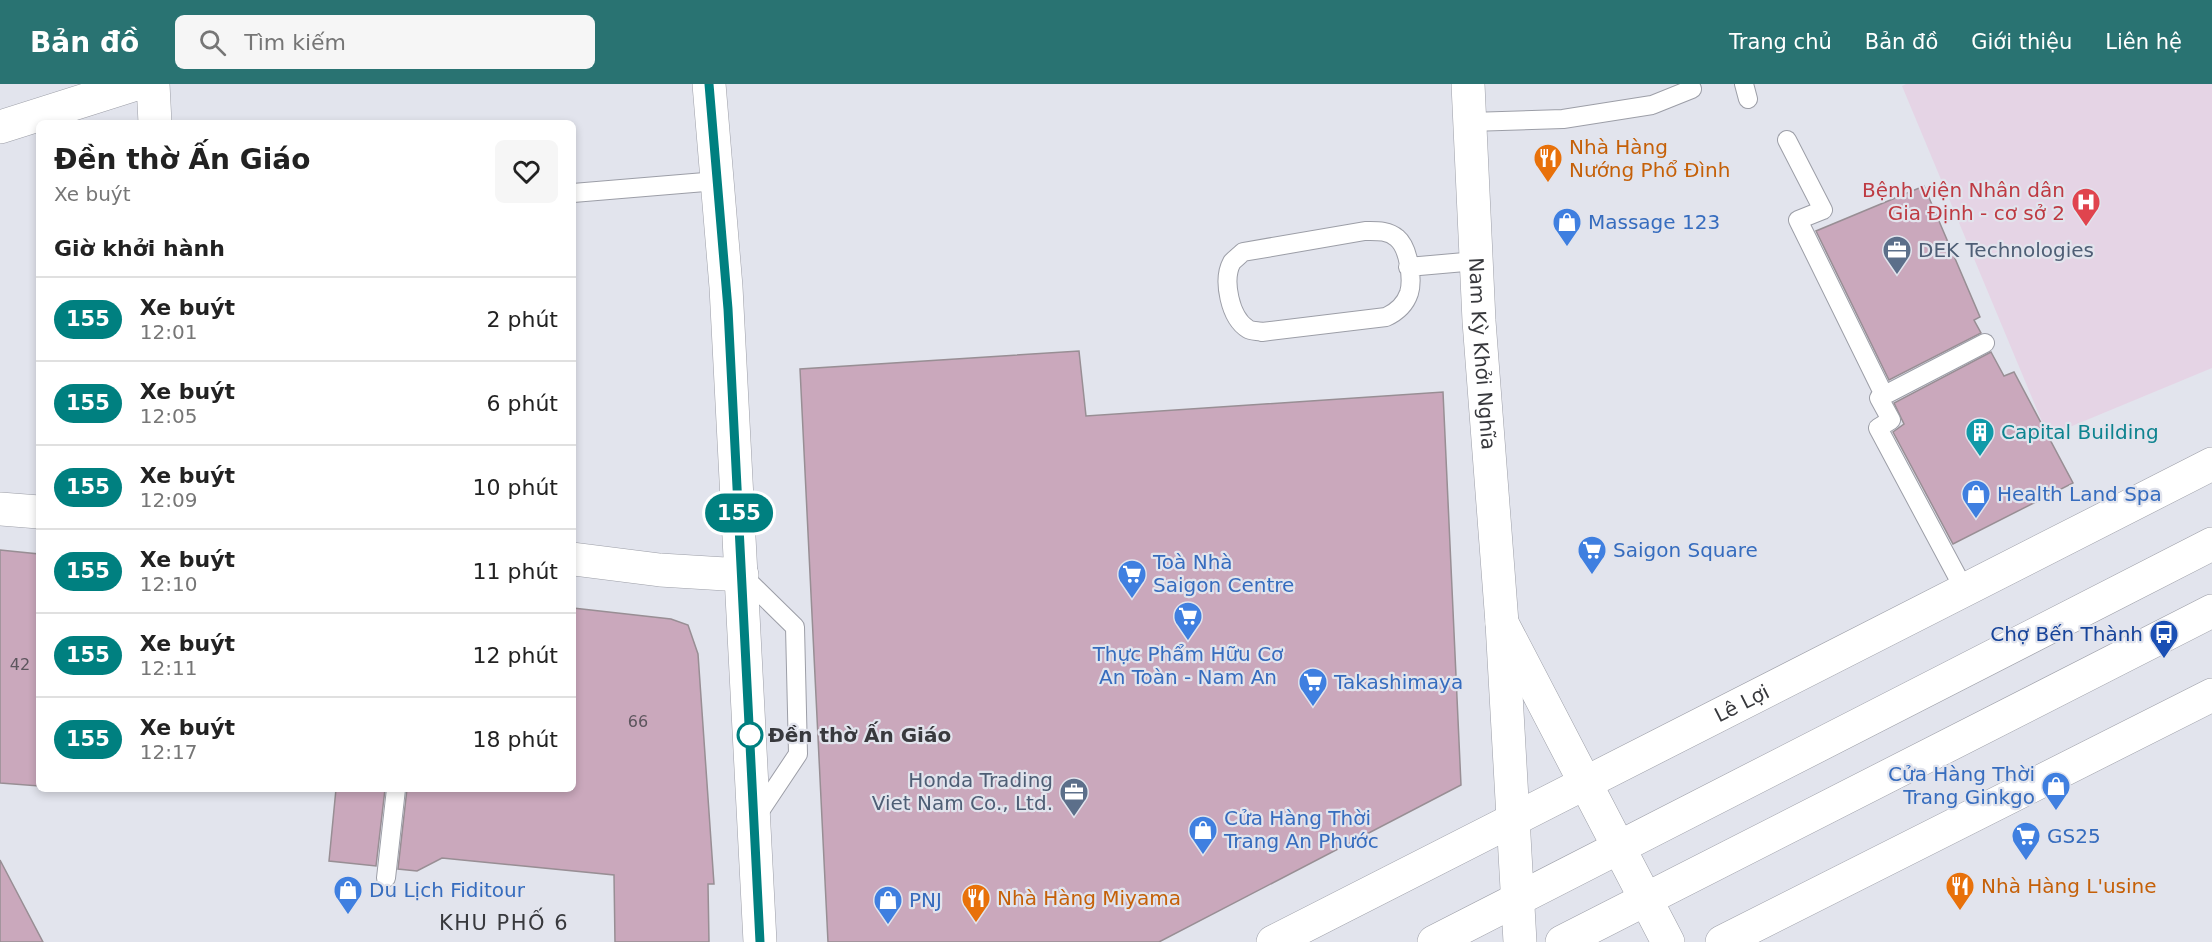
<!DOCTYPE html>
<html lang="vi">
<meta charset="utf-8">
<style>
body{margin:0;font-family:"DejaVu Sans",sans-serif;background:#f6f6f6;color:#222;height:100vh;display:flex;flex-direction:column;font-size:22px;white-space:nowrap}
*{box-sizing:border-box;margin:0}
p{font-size:20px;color:#767676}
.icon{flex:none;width:33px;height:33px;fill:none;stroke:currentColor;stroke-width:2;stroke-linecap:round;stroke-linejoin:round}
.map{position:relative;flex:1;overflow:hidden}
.sheet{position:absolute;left:36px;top:36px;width:540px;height:672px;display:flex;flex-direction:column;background:#fff;border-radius:9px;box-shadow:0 3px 9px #0003}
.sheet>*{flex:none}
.badge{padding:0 12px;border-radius:20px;font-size:21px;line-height:39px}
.map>.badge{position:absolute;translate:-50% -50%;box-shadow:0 0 0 3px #fff}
h2{padding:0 18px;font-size:22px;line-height:54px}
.round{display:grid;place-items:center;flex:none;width:63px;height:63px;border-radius:9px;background:#f6f6f6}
.headline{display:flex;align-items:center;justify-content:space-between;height:102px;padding:0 18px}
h1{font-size:28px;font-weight:800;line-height:45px}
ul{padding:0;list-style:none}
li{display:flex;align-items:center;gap:18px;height:84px;padding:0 18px;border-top:2px solid #e0e0e0}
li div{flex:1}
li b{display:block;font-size:22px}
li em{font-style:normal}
li .badge{min-width:66px;font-weight:700;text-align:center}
header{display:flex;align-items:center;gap:36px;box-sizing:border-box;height:84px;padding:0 30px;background:#297372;color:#fff}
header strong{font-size:28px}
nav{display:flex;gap:33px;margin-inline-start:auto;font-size:21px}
.search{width:420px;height:54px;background:#f6f6f6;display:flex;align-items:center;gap:15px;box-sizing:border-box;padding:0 21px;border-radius:9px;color:#767676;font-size:22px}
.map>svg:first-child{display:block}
.medical{fill:#e5d4e5}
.building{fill:#caa8bc;stroke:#988e94;stroke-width:1.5}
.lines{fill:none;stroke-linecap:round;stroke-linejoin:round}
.service-casing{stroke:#9c9ea7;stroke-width:20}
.minor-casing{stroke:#9c9ea7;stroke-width:34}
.tertiary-casing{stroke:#9c9ea7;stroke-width:34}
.secondary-casing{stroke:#9c9ea7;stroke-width:34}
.service{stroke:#fff;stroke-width:18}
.minor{stroke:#fff;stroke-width:33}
.tertiary{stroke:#fff;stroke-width:33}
.secondary{stroke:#fff;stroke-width:33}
.line-casing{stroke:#fff;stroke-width:14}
.line{stroke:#008080;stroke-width:9}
.stop-dot{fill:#fff;stroke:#008080;stroke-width:3}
.labels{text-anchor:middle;stroke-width:4.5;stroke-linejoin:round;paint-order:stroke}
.number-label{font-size:16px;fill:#5c555d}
.food-label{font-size:20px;fill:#c56008;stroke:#e2e4ed;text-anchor:start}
.health-label{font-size:20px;fill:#be3a42;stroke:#e2e4ed;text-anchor:end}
.shop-label{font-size:20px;fill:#366cbe;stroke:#e2e4ed;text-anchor:start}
.service-label{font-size:20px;fill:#4e5e75;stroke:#e2e4ed;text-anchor:start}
.street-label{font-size:20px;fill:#38393d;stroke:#e2e4ed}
.culture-label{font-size:20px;fill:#0d838f;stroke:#e2e4ed;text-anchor:start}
.transit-label{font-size:20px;fill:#164399;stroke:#e2e4ed;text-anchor:end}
.stop-label{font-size:20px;font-weight:bold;fill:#38393d;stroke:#e2e4ed;text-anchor:start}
.neighbourhood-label{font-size:21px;letter-spacing:1.5px;fill:#38393d;stroke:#e2e4ed}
</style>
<header>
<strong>Bản đồ</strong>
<div class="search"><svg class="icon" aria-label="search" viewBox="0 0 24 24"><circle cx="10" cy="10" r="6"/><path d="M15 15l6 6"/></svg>Tìm kiếm</div>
<nav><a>Trang chủ</a><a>Bản đồ</a><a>Giới thiệu</a><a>Liên hệ</a></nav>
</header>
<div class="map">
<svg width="2212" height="858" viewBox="0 0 2212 858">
<rect width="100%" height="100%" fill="#e2e4ed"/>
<path class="medical" d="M1906,0H2212V284L2048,352L1902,2Z"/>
<path class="building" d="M1924,102L1980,233L1974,236L1981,249L1889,296L1816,147Z
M1079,267L1086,332L1443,308L1461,701L1159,858H828L800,285Z
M1991,268L2004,292L2014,288L2073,399L1953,460L1893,348L1904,340L1894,319Z
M0,466L39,470V702L0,699Z
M573,524L671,535L688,541L698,570L714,800H708L709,858H615L614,791L442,774L417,787L398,785L407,705H573Z
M336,705H385L376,782L329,777Z
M0,776L43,858H0Z"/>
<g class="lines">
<g class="service-casing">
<path id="service" d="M1744,0L1748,15
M1470,38L1563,35L1652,21L1692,5
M1787,56L1823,126L1798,136L1884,311
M573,109L717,97
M1365,147C1376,147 1388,146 1397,154C1409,164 1413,196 1409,209C1405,221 1397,228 1386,233L1262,248C1258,247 1251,247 1248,245C1230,234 1222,196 1232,178C1235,175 1240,171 1243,168Z
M1408,183L1476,177
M742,491L795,543L798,670L756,733
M1964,505L1878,344L1891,336L1879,314L1985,259
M386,794L396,705"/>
</g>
<g class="minor-casing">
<path id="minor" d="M153,0L155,39
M0,43L136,0
M0,425L39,428
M573,475L660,486L742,491
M1502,539L1668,858"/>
</g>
<g class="tertiary-casing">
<g id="tertiary">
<path id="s1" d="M1273,858L2212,380"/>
<path d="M1434,858L2212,460"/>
<path d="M1562,858L2212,527"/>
<path d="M1722,858L2212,611"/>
</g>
</g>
<g class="secondary-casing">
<g id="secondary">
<path d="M709,0L726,203L760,858"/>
<path id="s2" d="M1468,0L1479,237L1502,539L1520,858"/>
</g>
</g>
<use href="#service" class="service"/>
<use href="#minor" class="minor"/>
<use href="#tertiary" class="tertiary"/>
<use href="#secondary" class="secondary"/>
</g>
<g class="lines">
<g class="line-casing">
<path id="line" d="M709,0L728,225L760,858"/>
</g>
<use href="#line" class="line"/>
</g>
<defs>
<g id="restaurant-pin" transform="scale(1.5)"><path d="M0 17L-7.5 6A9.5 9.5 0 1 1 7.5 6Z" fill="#e8710a" stroke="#e2e4ed"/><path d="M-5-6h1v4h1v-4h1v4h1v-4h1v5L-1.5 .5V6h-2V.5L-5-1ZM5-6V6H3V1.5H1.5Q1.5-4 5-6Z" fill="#fff"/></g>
<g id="hospital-pin" transform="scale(1.5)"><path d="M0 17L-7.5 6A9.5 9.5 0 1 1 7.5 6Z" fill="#e0444e" stroke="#e2e4ed"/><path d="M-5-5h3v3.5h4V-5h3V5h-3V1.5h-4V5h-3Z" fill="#fff"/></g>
<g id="shop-pin" transform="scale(1.5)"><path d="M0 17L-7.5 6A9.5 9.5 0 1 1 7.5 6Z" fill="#3f7fe0" stroke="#e2e4ed"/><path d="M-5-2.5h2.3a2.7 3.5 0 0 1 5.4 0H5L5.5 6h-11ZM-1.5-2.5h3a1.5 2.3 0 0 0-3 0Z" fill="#fff"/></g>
<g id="office-pin" transform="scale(1.5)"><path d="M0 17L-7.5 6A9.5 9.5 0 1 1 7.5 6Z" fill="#5c6f8a" stroke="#e2e4ed"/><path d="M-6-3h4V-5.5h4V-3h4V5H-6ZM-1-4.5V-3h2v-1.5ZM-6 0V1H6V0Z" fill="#fff"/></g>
<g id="building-pin" transform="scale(1.5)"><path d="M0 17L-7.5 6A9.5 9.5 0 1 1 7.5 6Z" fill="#0f9aa8" stroke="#e2e4ed"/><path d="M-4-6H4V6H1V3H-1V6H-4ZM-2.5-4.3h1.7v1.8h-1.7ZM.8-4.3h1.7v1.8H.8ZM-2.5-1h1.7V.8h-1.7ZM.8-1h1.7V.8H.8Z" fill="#fff"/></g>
<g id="supermarket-pin" transform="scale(1.5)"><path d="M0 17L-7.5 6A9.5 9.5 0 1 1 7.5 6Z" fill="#3f7fe0" stroke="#e2e4ed"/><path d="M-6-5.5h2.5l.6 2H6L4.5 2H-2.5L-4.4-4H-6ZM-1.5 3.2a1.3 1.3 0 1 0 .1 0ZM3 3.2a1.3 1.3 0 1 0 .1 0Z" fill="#fff"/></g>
<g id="bus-pin" transform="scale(1.5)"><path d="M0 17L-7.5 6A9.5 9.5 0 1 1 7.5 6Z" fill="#1a4fb4" stroke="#e2e4ed"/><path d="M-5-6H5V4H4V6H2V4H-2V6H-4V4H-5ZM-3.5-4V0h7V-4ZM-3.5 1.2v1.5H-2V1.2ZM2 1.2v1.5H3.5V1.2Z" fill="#fff"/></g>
</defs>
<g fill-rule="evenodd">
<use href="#restaurant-pin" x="1548" y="74"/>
<use href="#hospital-pin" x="2086" y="118"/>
<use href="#shop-pin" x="1567" y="138"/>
<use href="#office-pin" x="1897" y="166"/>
<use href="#building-pin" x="1980" y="348"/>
<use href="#shop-pin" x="1976" y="410"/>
<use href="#supermarket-pin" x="1592" y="466"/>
<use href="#supermarket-pin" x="1132" y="490"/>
<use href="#supermarket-pin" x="1188" y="532"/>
<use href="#bus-pin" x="2164" y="550"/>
<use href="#supermarket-pin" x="1313" y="598"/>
<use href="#shop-pin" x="2056" y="702"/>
<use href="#office-pin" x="1074" y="708"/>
<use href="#shop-pin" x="1203" y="746"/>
<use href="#supermarket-pin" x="2026" y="752"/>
<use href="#restaurant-pin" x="1960" y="802"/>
<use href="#shop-pin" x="348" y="806"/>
<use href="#restaurant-pin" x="976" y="814"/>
<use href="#shop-pin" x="888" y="816"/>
</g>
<circle class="stop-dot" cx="750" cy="651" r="12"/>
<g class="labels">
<g class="number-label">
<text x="20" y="586">42</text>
<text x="638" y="643">66</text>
</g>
<g class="food-label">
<text x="1569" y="70">Nhà Hàng<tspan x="1569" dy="23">Nướng Phổ Đình</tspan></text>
<text x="1981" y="809">Nhà Hàng L'usine</text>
<text x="997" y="821">Nhà Hàng Miyama</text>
</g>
<g class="health-label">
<text x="2065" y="113">Bệnh viện Nhân dân<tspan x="2065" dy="23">Gia Định - cơ sở 2</tspan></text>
</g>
<g class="shop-label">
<text x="1588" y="145">Massage 123</text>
<text x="1997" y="417">Health Land Spa</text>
<text x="1613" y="473">Saigon Square</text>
<text x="1153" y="485">Toà Nhà<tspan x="1153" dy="23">Saigon Centre</tspan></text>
<text x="1188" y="577" text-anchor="middle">Thực Phẩm Hữu Cơ<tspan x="1188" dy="23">An Toàn - Nam An</tspan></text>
<text x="1334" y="605">Takashimaya</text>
<text x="2035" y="697" text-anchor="end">Cửa Hàng Thời<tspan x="2035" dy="23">Trang Ginkgo</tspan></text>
<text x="1224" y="741">Cửa Hàng Thời<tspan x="1224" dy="23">Trang An Phước</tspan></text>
<text x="2047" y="759">GS25</text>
<text x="369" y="813">Du Lịch Fiditour</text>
<text x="909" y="823">PNJ</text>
</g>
<g class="service-label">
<text x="1918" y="173">DEK Technologies</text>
<text x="1053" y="703" text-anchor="end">Honda Trading<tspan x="1053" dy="23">Viet Nam Co., Ltd.</tspan></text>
</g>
<g class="street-label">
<text dy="7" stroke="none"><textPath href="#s2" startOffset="270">Nam Kỳ Khởi Nghĩa</textPath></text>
<text dy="7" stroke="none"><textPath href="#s1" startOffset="526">Lê Lợi</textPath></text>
</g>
<g class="culture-label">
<text x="2001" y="355">Capital Building</text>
</g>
<g class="transit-label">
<text x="2143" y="557">Chợ Bến Thành</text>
</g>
<g class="stop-label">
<text x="768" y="658">Đền thờ Ấn Giáo</text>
</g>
<g class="neighbourhood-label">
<text x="504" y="846">KHU PHỐ 6</text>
</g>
</g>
</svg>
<b class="badge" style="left:739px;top:429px;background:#008080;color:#fff">155</b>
<section class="sheet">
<div class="headline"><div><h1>Đền thờ Ấn Giáo</h1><p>Xe buýt</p></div><a class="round"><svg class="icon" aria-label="heart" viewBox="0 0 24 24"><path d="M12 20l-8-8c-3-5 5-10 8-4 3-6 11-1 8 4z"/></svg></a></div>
<h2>Giờ khởi hành</h2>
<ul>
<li><span class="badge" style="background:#008080;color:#fff">155</span><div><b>Xe buýt</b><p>12:01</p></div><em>2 phút</em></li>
<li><span class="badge" style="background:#008080;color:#fff">155</span><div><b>Xe buýt</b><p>12:05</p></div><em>6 phút</em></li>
<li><span class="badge" style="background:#008080;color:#fff">155</span><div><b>Xe buýt</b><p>12:09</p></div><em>10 phút</em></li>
<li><span class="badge" style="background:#008080;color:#fff">155</span><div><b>Xe buýt</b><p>12:10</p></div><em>11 phút</em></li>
<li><span class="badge" style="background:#008080;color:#fff">155</span><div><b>Xe buýt</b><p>12:11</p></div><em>12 phút</em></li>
<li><span class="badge" style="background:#008080;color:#fff">155</span><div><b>Xe buýt</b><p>12:17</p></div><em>18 phút</em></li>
</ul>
</section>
</div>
